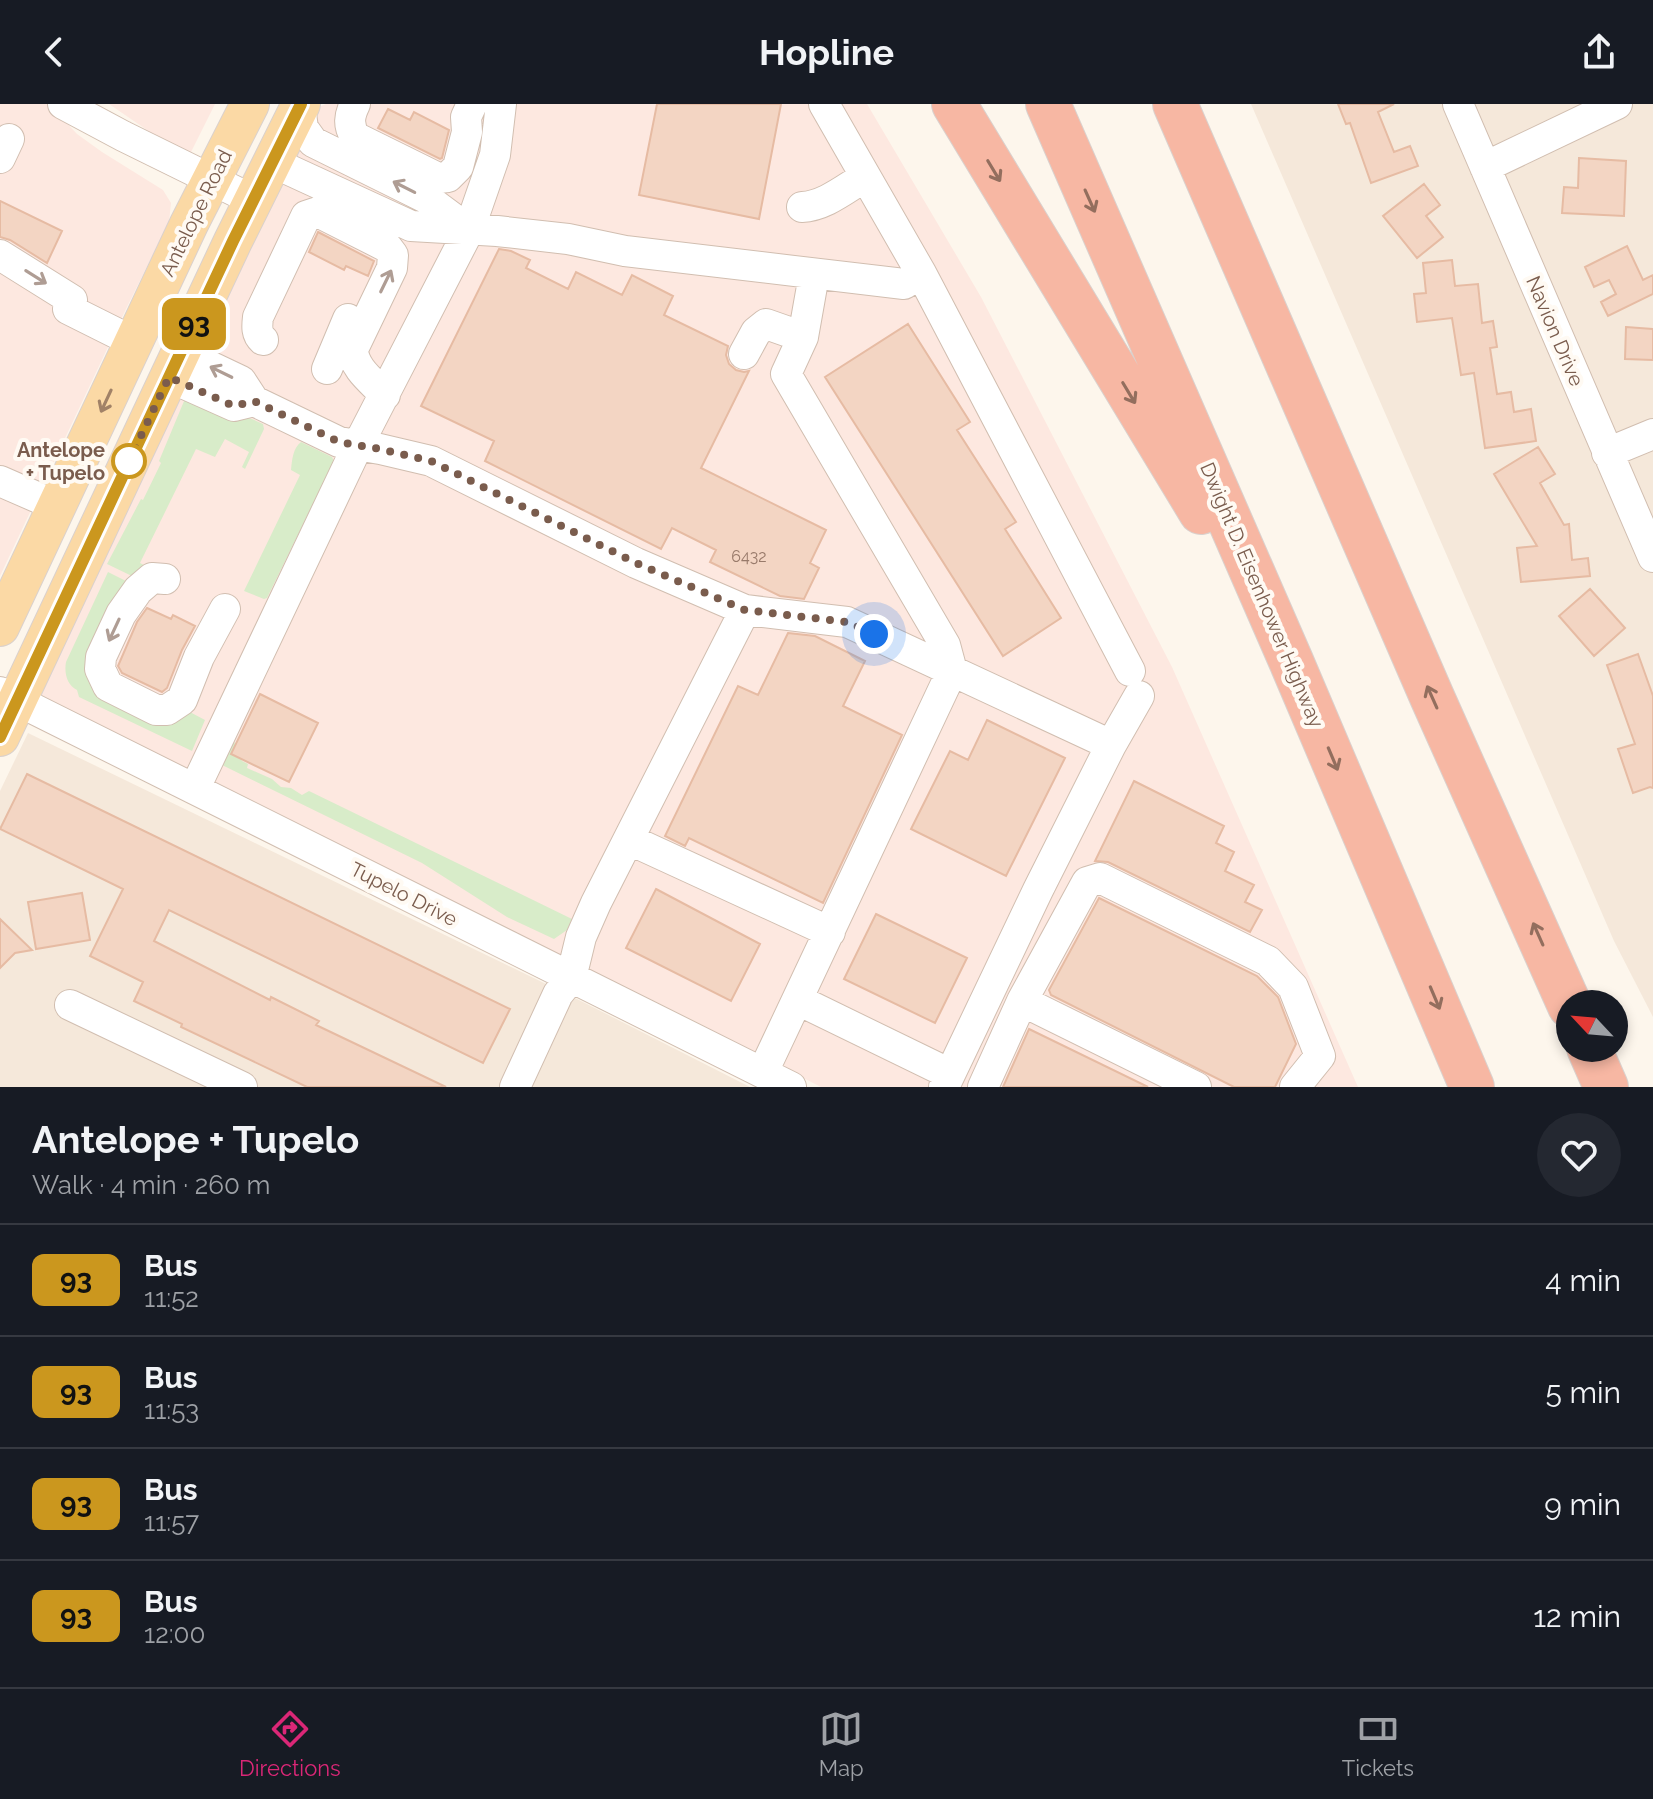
<!DOCTYPE html>
<meta charset="utf-8">
<style>
body{margin:0;font-family:Raleway,sans-serif;background:#242831;color:#f1f3f6;height:100vh;display:flex;flex-direction:column;font-size:30px;white-space:nowrap}
*{box-sizing:border-box;margin:0}
p{font-size:26px;color:#9ea1a6}
.icon{flex:none;width:44px;height:44px;fill:none;stroke:currentColor;stroke-width:2;stroke-linecap:round;stroke-linejoin:round}
.map{position:relative;height:983px;overflow:hidden}
.drawer{display:flex;flex-direction:column;background:#171b24;flex:1}
.drawer>*{flex:none}
.badge{padding:0 16px;border-radius:12px;font-size:28px;line-height:52px}
.needle{width:52px;rotate:296deg}
.tools{position:absolute;left:1556px;top:886px;display:grid;gap:16px}
.tools a{display:grid;place-items:center;width:72px;height:72px;border-radius:50%;background:#171b24;box-shadow:0 4px 12px #0003;font-size:40px}
.you{position:absolute;width:40px;height:40px;margin:-20px;border:6px solid #fff;border-radius:50%;background:#1a73e8;box-shadow:0 0 0 12px #1a73e833}
.map>.badge{position:absolute;translate:-50% -50%;box-shadow:0 0 0 4px #fff}
.round{display:grid;place-items:center;flex:none;width:84px;height:84px;border-radius:42px;background:#242831}
.head{display:flex;align-items:center;justify-content:space-between;height:136px;padding:0 32px}
h1{font-size:38px;font-weight:700;line-height:60px}
ul{padding:0;list-style:none}
li{display:flex;align-items:center;gap:24px;height:112px;padding:0 32px;border-top:2px solid #363941}
li div{flex:1}
li b{display:block;font-size:30px}
li em{font-style:normal}
li .badge{min-width:88px;font-weight:700;text-align:center}
header{display:flex;justify-content:space-between;align-items:center;height:104px;padding:0 32px;background:#171b24;font-size:36px;font-weight:700}
.dock{display:flex;justify-content:space-around;align-items:center;height:112px;border-top:2px solid #363941;background:#171b24;font-size:22px;color:#9ea1a6}
.dock a{display:grid;justify-items:center;gap:4px}
.dock .on{color:#db2777}
.map>svg:first-child{display:block}
.residential{fill:#f5e8da}
.commercial{fill:#fde8e0}
.green{fill:#d8ecc9}
.building{fill:#f3d5c3;stroke:#e6bba3;stroke-width:2}
.lines{fill:none;stroke-linecap:round;stroke-linejoin:round}
.minor-casing{stroke:#d1beb0;stroke-width:32}
.major-casing{stroke:#dad1cd;stroke-width:40}
.highway-casing{stroke:#dad1cd;stroke-width:46}
.minor{stroke:#fff;stroke-width:30}
.major{stroke:#fbd9a5;stroke-width:38}
.highway{stroke:#f7b7a3;stroke-width:44}
.oneway{stroke:#936e5e}
.oneway2{stroke:#af9d94}
.oneway3{stroke:#a18267}
.line-casing{stroke:#fff;stroke-width:18}
.line{stroke:#cb971e;stroke-width:12}
.walk{stroke:#7a5c4d;stroke-width:8;stroke-dasharray:0 14.4}
.stop-dot{fill:#fff;stroke:#cb971e;stroke-width:4}
.labels{text-anchor:middle;stroke-width:8;stroke-linejoin:round;paint-order:stroke}
.number-label{font-size:16px;fill:#987a6a}
.street-label{font-size:20px;fill:#7a5c4d;stroke:#fffaf3}
.stop-label{font-size:20px;font-weight:bold;fill:#7a5c4d;stroke:#fffaf3;text-anchor:end}
</style>
<header><svg class="icon" aria-label="back" viewBox="0 0 24 24"><path d="M15 5l-7 7 7 7"/></svg>Hopline<svg class="icon" aria-label="share" viewBox="0 0 24 24"><path d="M12 15V3M7 8l5-5 5 5M5 13v7h14v-7"/></svg></header>
<div class="map">
<svg width="1653" height="983" viewBox="0 0 1653 983">
<rect width="100%" height="100%" fill="#fdf6ec"/>
<path class="residential" d="M1251,0H1653V913L1614,837Z
M28,629L577,895L750,983H0V687Z"/>
<path class="commercial" d="M0,0H49L77,30L102,48L163,86L171,99L169,118L125,207L0,472Z
M109,0H215L188,54Z
M326,0H867L981,193L1172,563L1358,983H821L606,874L37,593L314,5Z"/>
<path class="green" d="M187,290L225,308L252,315L263,320L264,325L245,365L242,363L249,348L225,335L215,353L196,345L140,459L152,465L136,474L107,460L141,395L143,396L161,359L159,357Z
M301,338L332,353L334,357L267,494L264,495L244,487L300,371L291,366C292,356 293,344 301,338Z
M108,468L126,477L93,557L205,616L192,647L79,593L77,586C67,581 64,569 66,558Z
M233,635L242,657L248,660L247,664L272,675L281,683L291,684L302,691L309,687L572,815L567,826L554,835L507,813L422,759L220,660Z"/>
<path class="building" d="M657,0H781L759,115L639,91Z
M1338,0H1394L1378,8L1394,48L1410,42L1418,62L1371,79L1350,19L1346,20Z
M388,5L410,16L414,8L449,26L442,54L440,55L378,24Z
M1579,54L1626,57L1624,112L1562,109L1564,83L1578,84Z
M1424,80L1440,101L1426,112L1443,133L1417,154L1383,112Z
M0,97L62,127L47,159L10,136L0,133Z
M318,128L374,157L368,172L346,162L344,166L309,148Z
M1627,142L1643,176L1653,171V190L1608,212L1601,198L1616,190L1609,176L1594,183L1585,163Z
M499,145L511,147L530,156L526,164L568,185L576,168L622,191L632,171L673,192L664,211L728,242L726,251L729,260L736,266L744,268L749,267L701,364L826,426L810,459L819,464L804,495L780,492L710,458L716,446L672,424L661,445L485,357L494,337L421,302Z
M1452,156L1455,182L1478,180L1482,219L1493,217L1497,243L1490,244L1497,290L1511,288L1514,308L1531,305L1536,337L1485,344L1474,269L1461,271L1452,214L1417,218L1414,190L1426,189L1423,159Z
M908,220L970,318L957,326L1016,418L1005,425L1061,514L1003,552L825,273Z
M1626,223L1653,225V256L1625,255Z
M1538,343L1555,370L1540,379L1564,421L1569,420L1572,456L1588,454L1590,472L1521,478L1517,444L1537,442L1494,370Z
M1590,485L1625,524L1594,552L1559,512Z
M147,504L171,515L173,511L195,522L182,546L167,584L162,588L122,569L118,562L137,518Z
M788,529L815,532L865,557L843,602L902,631L823,799L689,734L685,742L665,732L738,582L758,591Z
M1638,550L1653,592V684L1650,683L1633,689L1618,645L1635,640L1607,561Z
M260,590L318,619L289,678L231,650Z
M987,616L1065,654L1006,772L911,725L950,647L968,656Z
M27,670L510,905L483,959L169,806L154,837L270,896L271,893L319,917L316,921L446,983H307L181,923L182,920L134,897L143,878L90,852L123,785L0,725Z
M1134,677L1224,722L1216,739L1234,748L1225,767L1254,781L1245,798L1262,806L1250,828L1108,758L1095,757Z
M656,785L760,840L731,897L626,844Z
M82,789L90,836L36,845L28,798Z
M1099,794L1257,872L1278,893L1296,940L1275,983H1234L1051,891L1049,886Z
M876,810L967,854L935,919L844,875Z
M0,815L32,846L15,849L0,864Z
M1029,925L1148,983H1003Z"/>
<g class="lines">
<g class="minor-casing">
<path id="minor" d="M63,0L123,32L253,96
M355,0C349,12 348,21 355,33L438,74L448,73L458,63L467,28L466,13L472,0
M824,0L921,169L1130,567
M1458,0L1653,453
M300,3L303,24L313,38L426,94L469,126
M0,54L9,35
M272,58L411,122L497,127L568,135L625,147L904,180L921,169
M1485,63L1617,0
M802,103C825,102 846,84 865,73
M0,151L72,196
M68,205L134,238
M263,236C256,230 257,222 258,213L306,112L318,108L387,143L393,151L392,164L353,245C353,264 373,278 385,291
M180,248L241,277L254,297L339,338L380,345L431,357L636,459L745,506L847,518L1111,641L1038,786L944,983
M744,250L756,228L766,220L803,233
M327,265L348,215
M169,273L234,302L254,297
M1607,349L1653,330
M0,377L57,402
M165,475L152,474L138,486L121,510L101,553L100,565L108,582L156,606H167L182,596L199,553L225,505
M0,588L791,983
M1111,641L1139,592
M195,684L358,341L469,126L495,51L501,0
M630,736L830,828
M798,896L950,970
M70,901L242,983
M763,968L952,567L945,541L786,270L803,233L814,171
M515,983L558,890L571,874L581,833L596,799L745,506
M983,983L1022,897
M1196,983L1022,897L1087,778L1100,774L1268,857L1293,883L1320,952L1295,983"/>
</g>
<g class="major-casing">
<path id="major" d="M0,523L189,120L250,0
M0,633L233,137L301,0"/>
</g>
<g class="highway-casing">
<path id="highway" d="M954,0L1201,408
M1048,0L1291,557L1472,983
M1175,0L1432,593L1570,902
M1589,944L1606,983"/>
</g>
<use href="#minor" class="minor"/>
<use href="#major" class="major"/>
<use href="#highway" class="highway"/>
</g>
<defs><path id="oneway-shaft" d="M-6 0H5M1.5-3L5.5 0L1.5 3" fill="none" stroke-width="1.6" stroke-linecap="round" stroke-linejoin="round" transform="scale(2)"/></defs>
<g class="oneway">
<use href="#oneway-shaft" transform="translate(994 67) rotate(59)"/>
<use href="#oneway-shaft" transform="translate(1090 97) rotate(66)"/>
<use href="#oneway-shaft" transform="translate(1129 289) rotate(59)"/>
<use href="#oneway-shaft" transform="translate(1432 593) rotate(-114)"/>
<use href="#oneway-shaft" transform="translate(1333 655) rotate(67)"/>
<use href="#oneway-shaft" transform="translate(1538 830) rotate(-114)"/>
<use href="#oneway-shaft" transform="translate(1435 894) rotate(67)"/>
</g>
<g class="oneway2">
<use href="#oneway-shaft" transform="translate(404 83) rotate(-153)"/>
<use href="#oneway-shaft" transform="translate(36 173) rotate(32)"/>
<use href="#oneway-shaft" transform="translate(386 177) rotate(-64)"/>
<use href="#oneway-shaft" transform="translate(221 268) rotate(-154)"/>
<use href="#oneway-shaft" transform="translate(114 526) rotate(115)"/>
</g>
<use class="oneway3" href="#oneway-shaft" transform="translate(106 297) rotate(115)"/>
<g class="lines">
<g class="line-casing">
<path id="line" d="M0,633L233,137L301,0"/>
</g>
<use href="#line" class="line"/>
<path class="walk" d="M129,357L169,273L234,302L254,297L339,338L380,345L431,357L636,459L745,506L847,518L874,530"/>
</g>
<circle class="stop-dot" cx="129" cy="357" r="16"/>
<g class="labels">
<g class="number-label">
<text x="749" y="458">6432</text>
</g>
<g class="street-label">
<text transform="translate(196 109) rotate(-64)" y="7">Antelope Road</text>
<text transform="translate(1555 227) rotate(67)" y="7">Navion Drive</text>
<text transform="translate(1262 491) rotate(67)" y="7">Dwight D. Eisenhower Highway</text>
<text transform="translate(404 790) rotate(27)" y="7">Tupelo Drive</text>
</g>
<g class="stop-label">
<text x="105" y="353">Antelope<tspan x="105" dy="23">+ Tupelo</tspan></text>
</g>
</g>
</svg>
<div class="tools">
<a><svg class="needle" viewBox="-14 -14 28 28"><path d="M0-13l5 13h-10z" fill="#e53935"/><path d="M0 13l5-13h-10z" fill="#9ea1a6"/></svg></a>
</div>
<div class="you" style="left:874px;top:530px"></div>
<b class="badge" style="left:194px;top:220px;background:#cb971e;color:#111">93</b>
</div>
<section class="drawer">
<div class="head"><div><h1>Antelope + Tupelo</h1><p>Walk · 4 min · 260 m</p></div><a class="round"><svg class="icon" aria-label="heart" viewBox="0 0 24 24"><path d="M12 20l-8-8c-3-5 5-10 8-4 3-6 11-1 8 4z"/></svg></a></div>
<ul>
<li><span class="badge" style="background:#cb971e;color:#111">93</span><div><b>Bus</b><p>11:52</p></div><em>4 min</em></li>
<li><span class="badge" style="background:#cb971e;color:#111">93</span><div><b>Bus</b><p>11:53</p></div><em>5 min</em></li>
<li><span class="badge" style="background:#cb971e;color:#111">93</span><div><b>Bus</b><p>11:57</p></div><em>9 min</em></li>
<li><span class="badge" style="background:#cb971e;color:#111">93</span><div><b>Bus</b><p>12:00</p></div><em>12 min</em></li>
</ul>
</section>
<nav class="dock">
<a class="on"><svg class="icon" aria-label="directions" viewBox="0 0 24 24"><path d="M12 3l9 9-9 9-9-9zM9 14v-3h6M13 9l2 2-2 2"/></svg>Directions</a>
<a><svg class="icon" aria-label="map" viewBox="0 0 24 24"><path d="M3 6l6-2 6 2 6-2v14l-6 2-6-2-6 2zM9 4v14M15 6v14"/></svg>Map</a>
<a><svg class="icon" aria-label="tickets" viewBox="0 0 24 24"><path d="M3 7h18v10H3zM15 7v10"/></svg>Tickets</a>
</nav>
